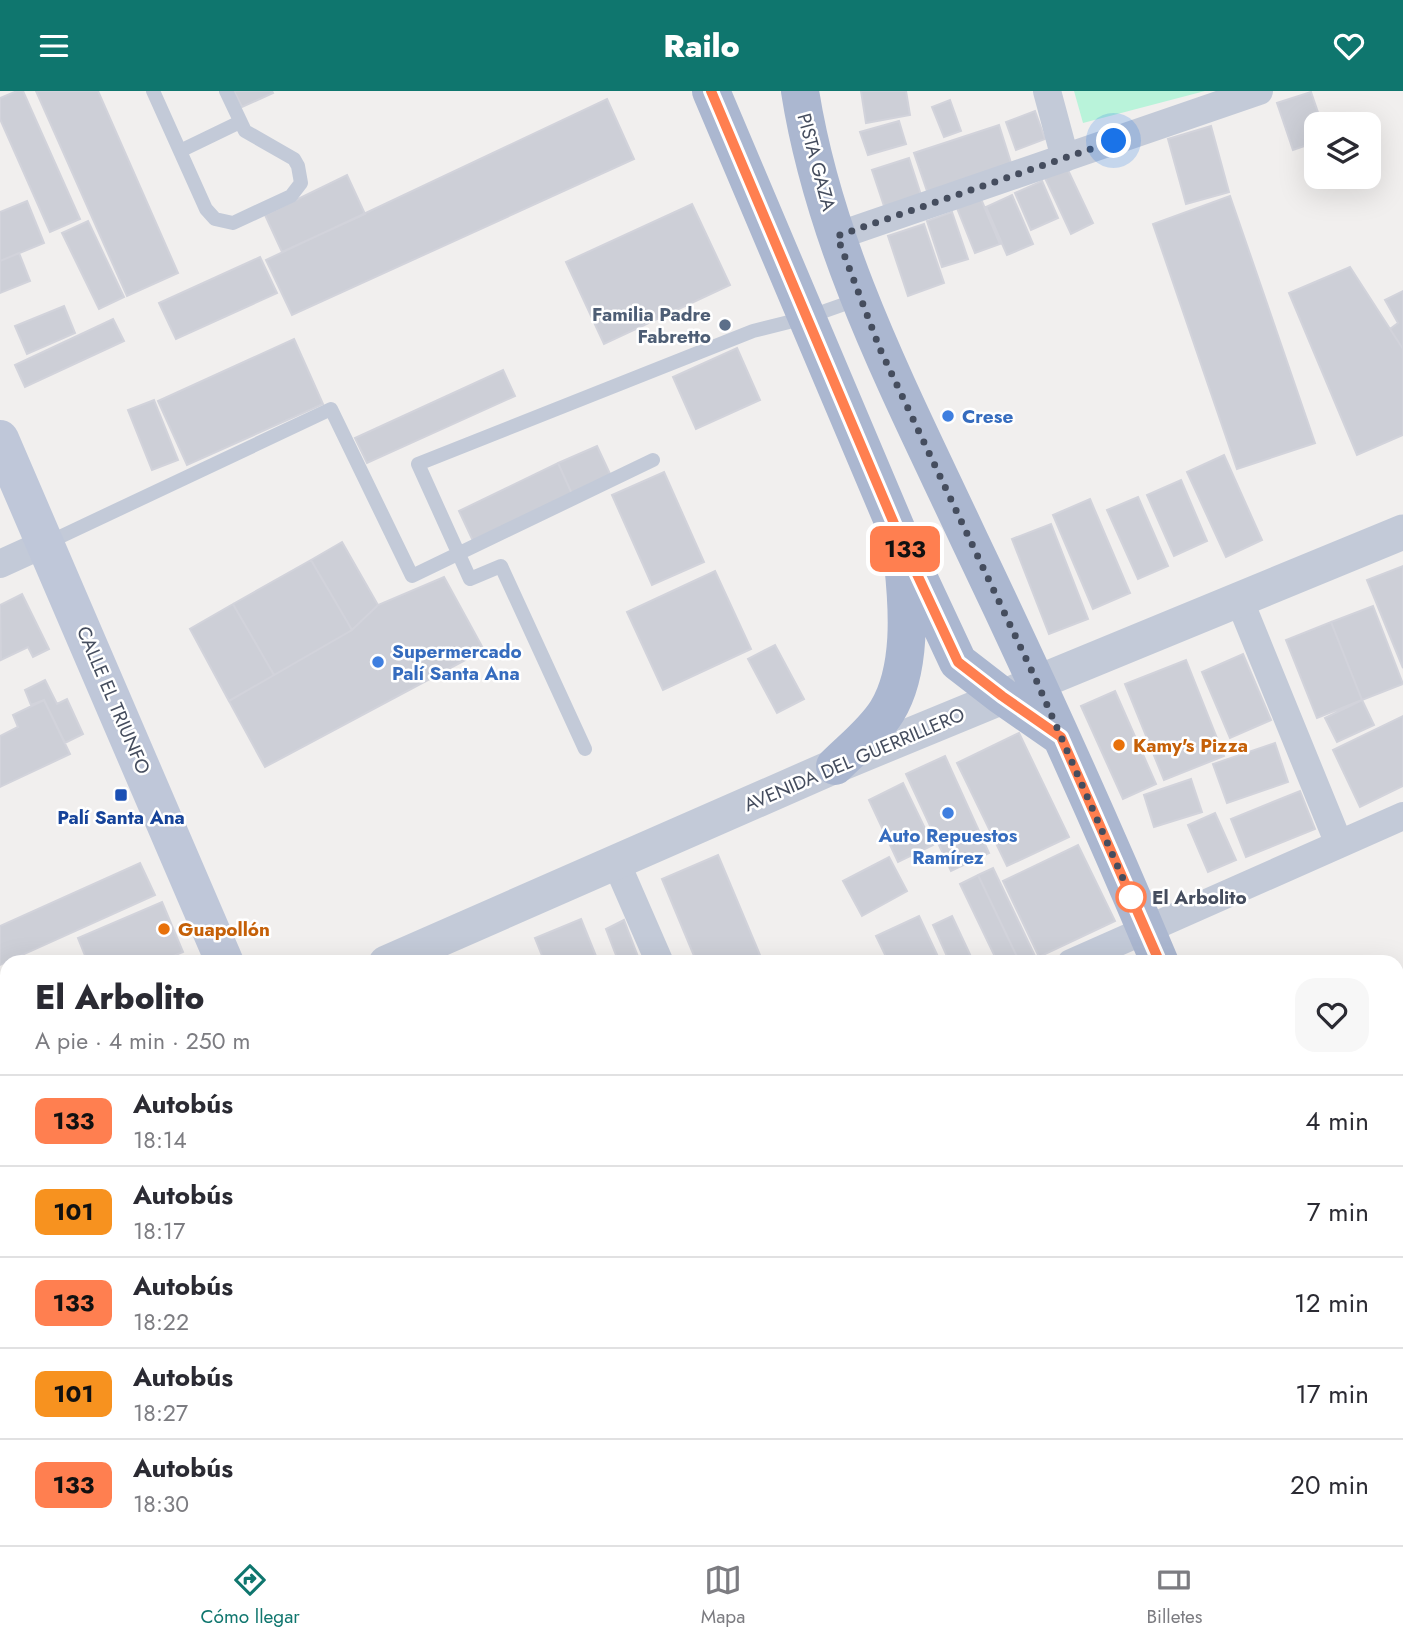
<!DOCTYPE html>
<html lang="es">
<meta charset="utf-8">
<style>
body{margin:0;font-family:Jost,sans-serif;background:#f7f7f7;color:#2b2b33;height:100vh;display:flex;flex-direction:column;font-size:26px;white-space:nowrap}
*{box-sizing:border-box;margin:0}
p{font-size:23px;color:#7c7c81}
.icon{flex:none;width:38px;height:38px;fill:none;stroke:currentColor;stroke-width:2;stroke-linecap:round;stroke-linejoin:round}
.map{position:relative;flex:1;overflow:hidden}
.side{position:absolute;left:0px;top:864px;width:1404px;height:590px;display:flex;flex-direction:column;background:#fff;border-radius:21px 21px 0 0;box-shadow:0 7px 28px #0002}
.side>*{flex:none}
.badge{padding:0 14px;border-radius:10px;font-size:24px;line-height:46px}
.buttons{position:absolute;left:1304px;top:21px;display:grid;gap:14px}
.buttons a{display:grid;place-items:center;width:77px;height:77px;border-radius:14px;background:#fff;box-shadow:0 7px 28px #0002;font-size:35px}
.you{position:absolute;width:35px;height:35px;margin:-18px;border:5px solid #fff;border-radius:50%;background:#1a73e8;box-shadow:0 0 0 10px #1a73e833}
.map>.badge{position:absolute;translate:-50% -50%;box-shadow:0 0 0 4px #fff}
.round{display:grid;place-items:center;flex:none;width:74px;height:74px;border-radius:21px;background:#f7f7f7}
.headline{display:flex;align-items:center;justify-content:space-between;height:119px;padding:0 35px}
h1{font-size:33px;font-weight:800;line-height:52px}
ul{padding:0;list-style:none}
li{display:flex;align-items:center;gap:21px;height:91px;padding:0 35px;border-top:2px solid #e1e1e2}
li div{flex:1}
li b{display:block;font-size:26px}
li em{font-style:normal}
li .badge{min-width:77px;font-weight:700;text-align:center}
header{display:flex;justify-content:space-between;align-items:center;height:91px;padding:0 35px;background:#0f766e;color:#fff;font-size:32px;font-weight:800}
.menu{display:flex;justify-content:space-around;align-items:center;height:98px;border-top:2px solid #e1e1e2;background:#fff;font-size:19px;color:#7c7c81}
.menu a{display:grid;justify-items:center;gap:4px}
.menu .active{color:#0f766e}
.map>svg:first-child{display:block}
.green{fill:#b9f3da}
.building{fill:#cdcfd7;stroke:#d2d3db;stroke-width:2}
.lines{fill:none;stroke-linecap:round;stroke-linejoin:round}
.service{stroke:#c3cad8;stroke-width:14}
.minor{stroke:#c3cad8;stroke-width:28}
.tertiary{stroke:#c3cad8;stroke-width:35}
.secondary{stroke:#bfc7d9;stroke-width:38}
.primary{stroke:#abb7d0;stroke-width:38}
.line-casing{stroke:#fff;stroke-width:16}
.line{stroke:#ff7f50;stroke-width:10}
.walk{stroke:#454d5e;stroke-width:7;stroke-dasharray:0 12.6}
.service-dot{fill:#5c6f8a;stroke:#fff;stroke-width:2.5}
.shop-dot{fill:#3f7fe0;stroke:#fff;stroke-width:2.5}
.food-dot{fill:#e8710a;stroke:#fff;stroke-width:2.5}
.transit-dot{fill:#1a4fb4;stroke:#fff;stroke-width:2.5}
.stop-dot{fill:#fff;stroke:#ff7f50;stroke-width:3.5}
.labels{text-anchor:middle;stroke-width:5;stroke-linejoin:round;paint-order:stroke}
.street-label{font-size:19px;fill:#454d5e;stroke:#fff}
.service-label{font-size:19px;font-weight:bold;fill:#4e5e75;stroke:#fff;text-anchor:end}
.shop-label{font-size:19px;font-weight:bold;fill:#366cbe;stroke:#fff;text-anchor:start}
.food-label{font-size:19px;font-weight:bold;fill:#c56008;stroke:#fff;text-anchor:start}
.transit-label{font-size:19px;font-weight:bold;fill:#164399;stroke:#fff}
.stop-label{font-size:19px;font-weight:bold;fill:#454d5e;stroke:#fff;text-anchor:start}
</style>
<header><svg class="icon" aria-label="menu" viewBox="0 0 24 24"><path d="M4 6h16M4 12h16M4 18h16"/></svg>Railo<svg class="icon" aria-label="heart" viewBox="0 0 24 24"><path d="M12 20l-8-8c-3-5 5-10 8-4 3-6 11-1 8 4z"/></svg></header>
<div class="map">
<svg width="1403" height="1454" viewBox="0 0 1403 1454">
<rect width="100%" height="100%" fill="#f1efee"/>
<path class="green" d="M1074,0H1205L1083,32Z"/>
<path class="building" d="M17,0H23L80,128L50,141L0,28V7Z
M36,0H98L178,182L127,205Z
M234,0H272L273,2L242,16Z
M861,0H906L910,24L866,32Z
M1311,1L1322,33H1316V51L1293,59L1277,12Z
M607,8L634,68L292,224L266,169Z
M950,9L961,40L944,46L932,16Z
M1035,20L1045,48L1016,59L1006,31Z
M899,30L906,53L868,64L860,41Z
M999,34L1012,75L928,103L914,62Z
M1211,35L1229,101L1186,113L1168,48Z
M909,67L922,107L885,118L872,79Z
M1067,77L1093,132L1071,143L1045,87Z
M347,84L365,123L282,161L265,124Z
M1042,90L1058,127L1031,139L1015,102Z
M1012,104L1033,153L1007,164L986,116Z
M1230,105L1315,352L1237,378L1153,133Z
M981,108L1000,153L975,162L957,117Z
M27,110L44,152L0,170V121Z
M692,113L730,194L604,253L566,171Z
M952,121L968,168L942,176L927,130Z
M88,130L124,206L99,218L62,142Z
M924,133L944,192L908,205L888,145Z
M19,162L30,190L0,202V170Z
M260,166L277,202L176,248L159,212Z
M1350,176L1403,258V344L1357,364L1289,202Z
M1403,200V258L1390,238L1398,232L1385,209Z
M64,215L75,242L27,263L15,235Z
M113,228L124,250L25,296L15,274Z
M294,248L323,313L187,374L158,310Z
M737,257L760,309L696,338L673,286Z
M503,279L515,305L367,372L355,347Z
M154,309L178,369L152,379L128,319Z
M597,355L611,385L572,403L558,372Z
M1224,364L1262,449L1226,466L1187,381Z
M558,372L572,403L473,450L459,420Z
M664,381L704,471L652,494L612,404Z
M1181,389L1207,450L1174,465L1147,404Z
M1138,406L1168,475L1138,488L1107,419Z
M1090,408L1130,502L1093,518L1053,424Z
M1051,433L1088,528L1049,543L1012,448Z
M342,451L378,514L352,539L311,469Z
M311,469L352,539L274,584L233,513Z
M1403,475V577L1367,489Z
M715,480L751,558L663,599L627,521Z
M444,486L484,559L265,676L229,610L352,539L378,514Z
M22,503L49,558L33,566L28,556L1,569L0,514Z
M233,513L274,584L229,610L190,538Z
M1373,515L1403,593L1362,609L1331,531Z
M1331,531L1362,609L1317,627L1286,549Z
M775,554L804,608L777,622L748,568Z
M1243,563L1271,629L1230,647L1202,581Z
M1186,569L1224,665L1164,689L1125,593Z
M45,589L57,613L67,608L83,643L65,652L44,609L31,614L25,599Z
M1115,600L1156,693L1123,708L1081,615Z
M44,609L70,663L0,696V645L18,636L13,624Z
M1362,609L1374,634L1337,651L1325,627Z
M1403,625V695L1360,716L1333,659Z
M1019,642L1069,746L1007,775L957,672Z
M1275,652L1288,691L1227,712L1213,673Z
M945,665L989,762L951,780L906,683Z
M1191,688L1202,721L1154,736L1144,704Z
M903,692L933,754L898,771L869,709Z
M1300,700L1315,738L1246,766L1231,728Z
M1215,722L1236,769L1208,781L1188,734Z
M1078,754L1115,830L1039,866L1003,790Z
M718,764L760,864L743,872H697L662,788Z
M889,766L907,800L862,825L843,790Z
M140,772L155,804L0,874V835Z
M993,777L1036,867L1027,872H1020L978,784Z
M978,784L1020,872H998L960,793Z
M162,811L183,861L157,872H88L78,847Z
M919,825L941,872H889L876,845Z
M952,825L974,872H950L933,834Z
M581,828L596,865L581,872H545L535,847Z
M624,829L640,871V872H619L606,838Z
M7,1068V1160L0,1142V1070Z
M7,1224V1320L0,1323V1227Z
M1403,1286V1336L1396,1317V1288Z
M7,1322V1366L0,1369V1325Z
M7,1379V1402L0,1405V1382Z"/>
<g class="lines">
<path class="service" d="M153,0L206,118L215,128L233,132L291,105L301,92L298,75L294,68L245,40L226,0
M180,60L240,31
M47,452L331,318L412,485L653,369
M585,658L501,475L470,488L418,373L753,240L805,227L859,208"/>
<path class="minor" d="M1047,0L1065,67
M837,145L1259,0
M0,473L46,452
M1239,508L1339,753
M616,771L660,872
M1071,872L1403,725
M0,1045L7,1042
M1396,1273L1403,1270
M910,1447L913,1454
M416,1454L433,1447"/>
<path class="tertiary" d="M386,872L835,675L1403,441
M1396,1019L1403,1016"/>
<path class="secondary" d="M0,348L225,872
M476,1447L479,1454"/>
<path class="primary" d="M711,0L901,449L958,571L1002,605L1061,646
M800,0C825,159 902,304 969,448C1036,588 1100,729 1160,872
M835,675C852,658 874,641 887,620C912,579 908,518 903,472
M1396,1416L1403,1430"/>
</g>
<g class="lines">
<g class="line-casing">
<path id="line" d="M711,0L901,449L958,571L1002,605L1061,646L1160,872"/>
</g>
<use href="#line" class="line"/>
<path class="walk" d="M1114,50L837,145L880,258L1037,591L1131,806"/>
</g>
<circle class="service-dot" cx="725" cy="234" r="7"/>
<g class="shop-dot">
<circle cx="948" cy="325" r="7"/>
<circle cx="378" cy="571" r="7"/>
<circle cx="948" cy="722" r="7"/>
</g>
<g class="food-dot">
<circle cx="1119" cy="654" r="7"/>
<circle cx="164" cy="838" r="7"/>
</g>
<rect class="transit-dot" x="114" y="697" width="14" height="14" rx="3.5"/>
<circle class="stop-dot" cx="1131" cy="806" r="14"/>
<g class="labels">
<g class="street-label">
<text transform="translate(817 71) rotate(75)" y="7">PISTA GAZA</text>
<text transform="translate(114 609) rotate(67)" y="7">CALLE EL TRIUNFO</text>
<text transform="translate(854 668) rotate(-23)" y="7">AVENIDA DEL GUERRILLERO</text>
</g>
<g class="service-label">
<text x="711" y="230">Familia Padre<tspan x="711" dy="22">Fabretto</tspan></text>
</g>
<g class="shop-label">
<text x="962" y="332">Crese</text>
<text x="392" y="567">Supermercado<tspan x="392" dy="22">Palí Santa Ana</tspan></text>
<text x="948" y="751" text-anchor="middle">Auto Repuestos<tspan x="948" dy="22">Ramírez</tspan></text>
</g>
<g class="food-label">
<text x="1133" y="661">Kamy's Pizza</text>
<text x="178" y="845">Guapollón</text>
</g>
<g class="transit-label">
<text x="121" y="733">Palí Santa Ana</text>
</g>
<g class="stop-label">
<text x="1152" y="813">El Arbolito</text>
</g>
</g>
</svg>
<div class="buttons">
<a><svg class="icon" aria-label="layers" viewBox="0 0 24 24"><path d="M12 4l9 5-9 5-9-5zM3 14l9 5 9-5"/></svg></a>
</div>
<div class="you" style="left:1114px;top:50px"></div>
<b class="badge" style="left:905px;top:458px;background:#ff7f50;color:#111">133</b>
<section class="side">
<div class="headline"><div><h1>El Arbolito</h1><p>A pie · 4 min · 250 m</p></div><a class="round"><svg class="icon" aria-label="heart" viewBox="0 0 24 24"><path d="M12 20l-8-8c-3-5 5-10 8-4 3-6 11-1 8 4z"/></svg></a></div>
<ul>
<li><span class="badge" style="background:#ff7f50;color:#111">133</span><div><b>Autobús</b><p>18:14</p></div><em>4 min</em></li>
<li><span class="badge" style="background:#f7921f;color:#111">101</span><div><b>Autobús</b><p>18:17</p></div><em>7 min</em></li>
<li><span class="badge" style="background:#ff7f50;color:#111">133</span><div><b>Autobús</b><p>18:22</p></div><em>12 min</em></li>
<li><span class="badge" style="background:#f7921f;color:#111">101</span><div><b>Autobús</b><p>18:27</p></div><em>17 min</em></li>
<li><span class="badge" style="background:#ff7f50;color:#111">133</span><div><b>Autobús</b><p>18:30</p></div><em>20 min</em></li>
</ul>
</section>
</div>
<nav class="menu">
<a class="active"><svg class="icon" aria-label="directions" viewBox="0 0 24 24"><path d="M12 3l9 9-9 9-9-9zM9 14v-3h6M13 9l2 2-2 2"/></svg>Cómo llegar</a>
<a><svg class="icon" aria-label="map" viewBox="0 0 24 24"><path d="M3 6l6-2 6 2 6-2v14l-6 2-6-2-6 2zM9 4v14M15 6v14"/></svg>Mapa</a>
<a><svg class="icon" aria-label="tickets" viewBox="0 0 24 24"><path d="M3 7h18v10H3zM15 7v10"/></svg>Billetes</a>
</nav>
